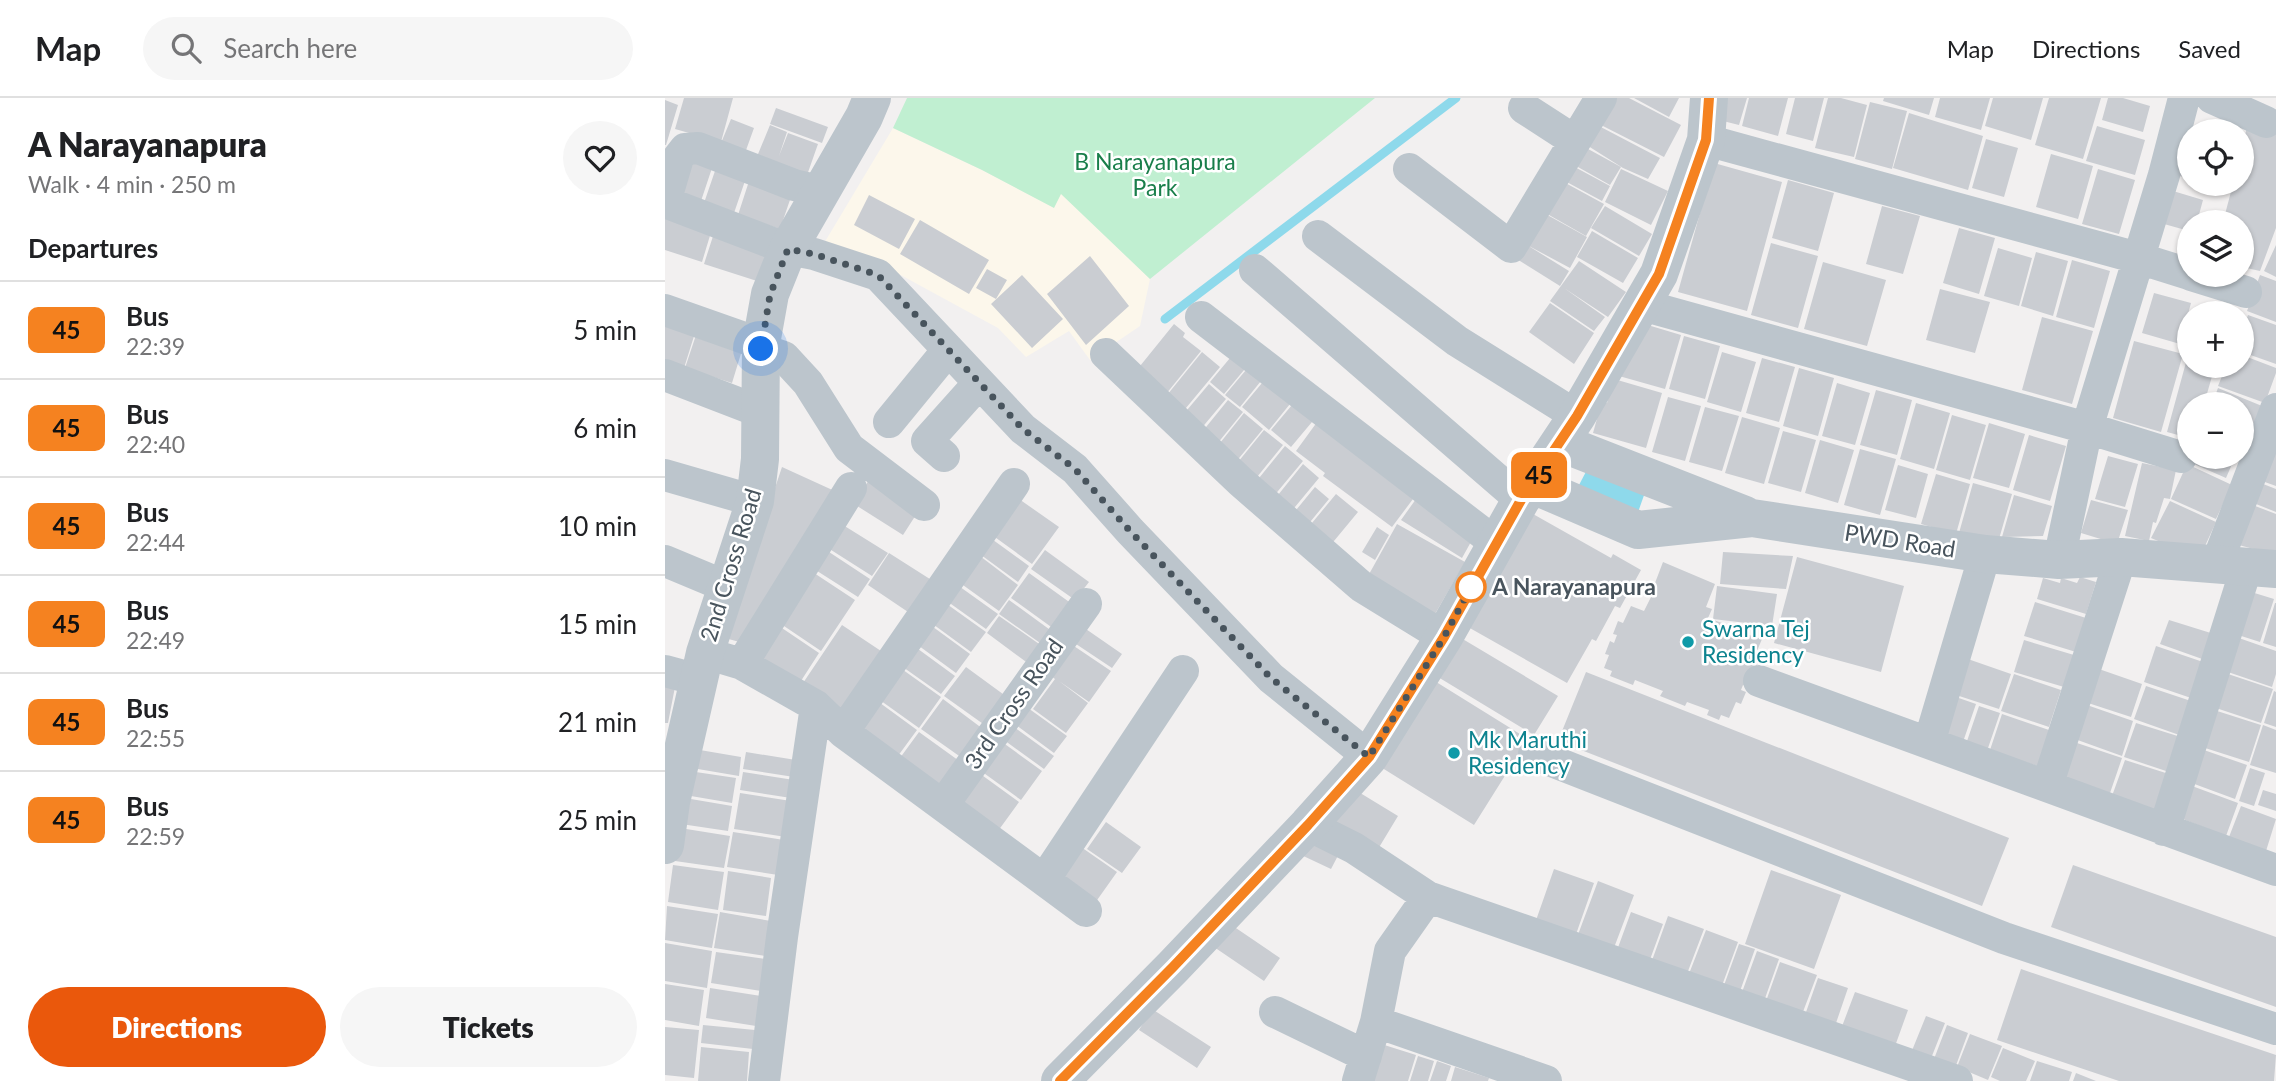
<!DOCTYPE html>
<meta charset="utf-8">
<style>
body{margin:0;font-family:Lato,sans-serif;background:#f6f6f6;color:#202124;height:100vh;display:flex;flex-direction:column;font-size:26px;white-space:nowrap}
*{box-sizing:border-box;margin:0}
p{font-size:23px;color:#757577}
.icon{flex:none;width:38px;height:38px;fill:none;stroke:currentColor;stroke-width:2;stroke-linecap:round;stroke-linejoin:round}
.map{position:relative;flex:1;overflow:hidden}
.details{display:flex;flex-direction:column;background:#fff;width:665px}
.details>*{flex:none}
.badge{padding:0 14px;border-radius:10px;font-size:24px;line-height:46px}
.buttons{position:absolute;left:1512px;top:21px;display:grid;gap:14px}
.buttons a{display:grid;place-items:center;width:77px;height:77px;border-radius:50%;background:#fff;box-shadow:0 2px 5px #0004;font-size:35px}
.you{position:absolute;width:35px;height:35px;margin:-18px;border:5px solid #fff;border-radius:50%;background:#1a73e8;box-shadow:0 0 0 10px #1a73e833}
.map>.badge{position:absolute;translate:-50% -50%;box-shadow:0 0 0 4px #fff}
h2{padding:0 28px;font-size:26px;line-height:63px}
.round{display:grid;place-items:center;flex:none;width:74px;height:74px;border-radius:37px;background:#f6f6f6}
.headline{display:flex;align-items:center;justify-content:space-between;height:119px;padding:0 28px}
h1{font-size:33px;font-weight:800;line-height:52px}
.primary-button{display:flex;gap:14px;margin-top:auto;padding:14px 28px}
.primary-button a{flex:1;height:80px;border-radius:42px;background:#ea580c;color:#fff;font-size:28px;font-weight:800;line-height:80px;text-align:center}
.primary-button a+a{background:#f6f6f6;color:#202124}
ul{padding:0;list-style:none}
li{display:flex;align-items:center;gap:21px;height:98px;padding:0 28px;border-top:2px solid #e0e0e0}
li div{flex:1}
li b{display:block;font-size:26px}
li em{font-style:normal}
li .badge{min-width:77px;font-weight:700;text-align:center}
header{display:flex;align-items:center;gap:42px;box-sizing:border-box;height:98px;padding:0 35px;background:#fff;border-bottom:2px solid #e0e0e0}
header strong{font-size:33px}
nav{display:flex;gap:38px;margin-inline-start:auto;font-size:24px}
.search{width:490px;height:63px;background:#f6f6f6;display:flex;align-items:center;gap:18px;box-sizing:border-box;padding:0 24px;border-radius:38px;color:#757577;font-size:26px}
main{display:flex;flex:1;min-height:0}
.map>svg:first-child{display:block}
.commercial{fill:#fcf7eb}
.green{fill:#c0efd1}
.water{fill:#8ed9eb}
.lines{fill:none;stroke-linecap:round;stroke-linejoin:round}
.stream{stroke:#8ed9eb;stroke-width:9}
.building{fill:#cacdd2}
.minor{stroke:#bcc5cc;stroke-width:32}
.tertiary{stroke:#bcc5cc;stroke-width:38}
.line-casing{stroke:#fff;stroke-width:16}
.line{stroke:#f58220;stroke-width:10}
.walk{stroke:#48545d;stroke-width:7;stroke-dasharray:0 12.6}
.stop-dot{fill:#fff;stroke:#f58220;stroke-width:3.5}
.culture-dot{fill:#0f9aa8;stroke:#fff;stroke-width:2.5}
.labels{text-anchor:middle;stroke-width:5;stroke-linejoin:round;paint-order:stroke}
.park-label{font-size:23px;fill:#197e4a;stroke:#fff}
.street-label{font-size:23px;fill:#48545d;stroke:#fff}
.stop-label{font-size:23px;font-weight:bold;fill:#48545d;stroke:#fff;text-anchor:start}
.culture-label{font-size:23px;fill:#0d838f;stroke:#fff;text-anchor:start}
</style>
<header>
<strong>Map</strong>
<div class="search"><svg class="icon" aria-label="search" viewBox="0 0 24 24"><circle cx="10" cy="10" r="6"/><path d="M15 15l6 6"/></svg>Search here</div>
<nav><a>Map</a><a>Directions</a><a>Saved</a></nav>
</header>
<main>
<section class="details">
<div class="headline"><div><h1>A Narayanapura</h1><p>Walk · 4 min · 250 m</p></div><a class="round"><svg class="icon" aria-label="heart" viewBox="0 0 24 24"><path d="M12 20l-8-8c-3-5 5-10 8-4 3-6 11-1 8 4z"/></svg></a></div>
<h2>Departures</h2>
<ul>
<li><span class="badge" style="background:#f58220;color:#111">45</span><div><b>Bus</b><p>22:39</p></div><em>5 min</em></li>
<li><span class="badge" style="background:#f58220;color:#111">45</span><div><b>Bus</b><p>22:40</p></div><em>6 min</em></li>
<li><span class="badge" style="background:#f58220;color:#111">45</span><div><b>Bus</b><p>22:44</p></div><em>10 min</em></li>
<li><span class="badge" style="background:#f58220;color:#111">45</span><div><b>Bus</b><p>22:49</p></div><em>15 min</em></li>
<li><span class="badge" style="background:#f58220;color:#111">45</span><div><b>Bus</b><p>22:55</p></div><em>21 min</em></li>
<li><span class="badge" style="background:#f58220;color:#111">45</span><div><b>Bus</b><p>22:59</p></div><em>25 min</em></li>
</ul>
<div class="primary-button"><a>Directions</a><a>Tickets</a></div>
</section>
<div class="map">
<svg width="1611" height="983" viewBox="0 0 1611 983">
<rect width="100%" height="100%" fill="#f2f0f0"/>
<path class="commercial" d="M228,30L317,72L388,109L396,95L485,181L475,228L425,262L404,233L361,259L333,230L210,163L158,147Z"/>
<path class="green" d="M242,0H710L485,181L396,96L389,110L317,72L228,30Z"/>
<path class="water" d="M925,366L984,383L971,420L913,389Z"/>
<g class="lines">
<path class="stream" d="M500,221L791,0"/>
</g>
<path class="building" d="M19,0H68L56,44L10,31Z
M946,0H964L1016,27L999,59L932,25Z
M969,0H1014L1004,19Z
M1059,0H1082L1074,27L1058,23Z
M1084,0H1123L1113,38L1077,28Z
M1130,0H1159L1148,43L1121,36Z
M1163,0H1176L1202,7L1189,59L1150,50Z
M1219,0H1269L1264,17L1218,3Z
M1275,0H1325L1316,32L1270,19Z
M1328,0H1378L1366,42L1320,28Z
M1384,0H1436L1418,61L1370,47Z
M1443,0H1458L1485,8L1478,34L1437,22Z
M0,2L13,7L1,47H0Z
M1205,4L1242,13L1227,71L1190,61Z
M111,10L163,29L157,45L105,26Z
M1244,15L1318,38L1303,92L1228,70Z
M66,21L89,30L80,55L56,45Z
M105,27L122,34L114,58L123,35L153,46L141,80L91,61Z
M932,27L995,60L983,81L958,70L920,46Z
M1432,28L1480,42L1470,77L1421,63Z
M1582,29L1611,36V130L1595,173L1577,169V124H1558L1568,86H1577V49Z
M1524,38V81L1512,77Z
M1321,41L1353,50L1339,99L1307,90Z
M914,46L956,69L945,87L904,64Z
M1386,56L1428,68L1413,121L1371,109Z
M26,60L48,67L36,103L14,96Z
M1049,65L1117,84L1082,213L1013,194Z
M906,67L945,88L937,103L898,82Z
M51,70L81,80L69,115L39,105Z
M956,71L1003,93L986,127L940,104Z
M1433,71L1470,82L1454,136L1417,126Z
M85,80L128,93L115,131L73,117Z
M895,82L939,106L921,138L877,113Z
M1123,82L1169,95L1153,153L1107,140Z
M1508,93L1538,102L1532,124H1524V133L1499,126Z
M204,97L250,121L234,151L189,127Z
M940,108L987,136L974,158L926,130Z
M1217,108L1255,118L1238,176L1201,166Z
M877,114L922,139L905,170L862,147L904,173L895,188L847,158Z
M0,117L47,131L37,164L0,152Z
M255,122L324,162L304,196L235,156Z
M1294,130L1330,140L1314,196L1278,185Z
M50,132L103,149L92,183L39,166Z
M927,133L973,160L958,185L912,159Z
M1106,145L1153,158L1133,230L1086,217Z
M1611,147V179L1599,173Z
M1333,150L1367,160L1354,208L1319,198Z
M1371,154L1403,163L1388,218L1356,208Z
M425,158L464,208L421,247L382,196Z
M1407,162L1445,173L1429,230L1391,219Z
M914,163L961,194L943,219L899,190L940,219L929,233L885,203Z
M1158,164L1221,182L1202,248L1139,231Z
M322,171L342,182L331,201L311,190Z
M357,177L398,221L367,250L326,206Z
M1595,177L1611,183V224L1582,213Z
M1275,191L1325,204L1310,255L1261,242Z
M1489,195L1526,205L1515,246L1477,235Z
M885,205L929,235L909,266L864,234Z
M1583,217L1611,227V266L1577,254V233Z
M1377,219L1428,233L1407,306L1357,292Z
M0,225L30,235L19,270L0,264Z
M976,225L1016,237L1000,291L954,278Z
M509,226L520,235L518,239L536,253L497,301L471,273Z
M32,234L78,249L67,285L20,270Z
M1019,238L1055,248L1040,301L1004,291Z
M1469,243L1518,256L1496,334L1448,320Z
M537,254L555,269L516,316L498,302Z
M570,254L584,266L559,296L545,284Z
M1057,254L1091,264L1076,314L1042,304Z
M1523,257L1524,268H1550L1539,306H1524V340L1502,334Z
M1577,257L1611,270V275L1600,305L1553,288L1561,268H1577Z
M1097,260L1130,269L1114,324L1081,315Z
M586,266L600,278L575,309L560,297Z
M1134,270L1169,280L1153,338L1118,328Z
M602,279L629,301L604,332L577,309Z
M949,281L997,295L981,350L928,335L937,303L942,305Z
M1172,285L1205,295L1190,347L1157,338Z
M544,286L561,301L535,332L517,318Z
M1553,290L1597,308L1584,343L1577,341V306H1547Z
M1211,292L1247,302L1232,357L1195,347Z
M1003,299L1036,308L1020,363L987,354Z
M632,301L652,318L626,349L606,332Z
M563,302L578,314L552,346L537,334Z
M1251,305L1285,315L1269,371L1235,361Z
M1040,309L1074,318L1057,373L1024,364Z
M579,315L598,331L570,365L551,350Z
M1287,317L1321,327L1305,382L1271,372Z
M1077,319L1115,330L1099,386L1060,375Z
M655,320L754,393L727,429L658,378L660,375L631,353Z
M1324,325L1360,336L1344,390L1308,380Z
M599,332L618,347L588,384L569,369Z
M1118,333L1151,342L1136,394L1103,385Z
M1364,337L1401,348L1385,403L1348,392Z
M1155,342L1189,352L1173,405L1140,395Z
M1611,347V388L1597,383Z
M620,348L638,363L608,399L590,385Z
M1195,351L1231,361L1215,417L1179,407Z
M1443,358L1473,366L1460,409L1430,401Z
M1523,359H1570L1561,380L1522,363Z
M1477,365L1511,372L1505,401L1499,400L1491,425L1488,424L1484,443L1460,438Z
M638,366L654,380L625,415L609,402Z
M1522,366L1567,387L1551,421L1506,401Z
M1233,367L1263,376L1251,420L1220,412Z
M117,369L174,395L78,545L60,540Z
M1271,376L1305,386L1291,436L1256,426Z
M207,377L256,409L238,437L189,406Z
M1593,384L1611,391V414L1586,404Z
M1308,385L1347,396L1334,441L1294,435Z
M650,389L664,401L641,429L627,417Z
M756,394L812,433L797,460L736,422Z
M671,396L693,414L664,449L642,431Z
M1349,397L1387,408L1378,438L1337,439Z
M354,401L394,429L367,466L327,437Z
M1426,402L1463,412L1452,446L1416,435Z
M1505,403L1551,424L1540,448H1505L1486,440Z
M1585,406L1611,416V457L1570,446Z
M868,416L946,460L948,456L976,472L955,510L950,508L931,543L927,541L902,585L803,529Z
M732,426L800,464L770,516L703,478Z
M178,427L223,455L207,478L163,450Z
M712,429L724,437L710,462L697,454Z
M324,439L364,468L353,484L312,454Z
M161,452L205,481L193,499L149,471Z
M380,452L424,484L410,502L366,471Z
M1058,454L1128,458L1121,491L1055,486Z
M224,455L268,483L246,516L203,487Z
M311,455L353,487L334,513L291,482Z
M1132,459L1239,488L1216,574L1109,545Z
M998,464L1050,486L1041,509L1047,511L1043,520L1057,525L1055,530L1082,541L1084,537L1097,541L1089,560L1094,562L1083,589L1078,587L1076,592L1081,594L1076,606L1071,604L1064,620L1056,617L1054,622L1042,617L1044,612L1022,604L1020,608L995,598L998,593L970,582L968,587L945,578L947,573L939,570L944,557L940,556L945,543L949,545L952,537L948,536L953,523L958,525L966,508L979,513L986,499L980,497L986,483L990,485Z
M146,473L190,502L156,553L113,524Z
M364,475L407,506L389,531L346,500Z
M1415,479L1431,484L1421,516L1372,501L1378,480L1395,485L1396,480L1412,485Z
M291,486L333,516L321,531L279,501Z
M1052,488L1112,496L1107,528L1048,521Z
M1583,493L1609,501L1595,544L1570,536Z
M344,502L388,534L378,547L334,516Z
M279,504L321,534L306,554L265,524Z
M1370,504L1421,520L1411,554L1359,538Z
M1610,505H1611V549L1598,545Z
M334,518L377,548L364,566L322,535Z
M1504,522L1549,536L1540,562L1495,546Z
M111,526L154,555L134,586L90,558Z
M264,526L305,556L291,575L250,545Z
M177,527L219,555L178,616L136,588Z
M418,529L457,556L447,570L408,544Z
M1571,539L1611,553V576L1607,589L1560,573Z
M796,540L893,598L869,637L773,579Z
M1359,542L1409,557L1399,589L1349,574Z
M403,544L446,573L424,604L394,583L423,605L401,635L368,611L390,581L382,575Z
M249,548L290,578L276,596L235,567Z
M1491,548L1541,565L1529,601L1479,584Z
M1300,560L1346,576L1334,611L1288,596Z
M234,569L276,599L254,630L212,600Z
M301,569L342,599L321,628L279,598Z
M1431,570L1477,586L1466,619L1420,604Z
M921,574L1344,740L1317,808L893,643Z
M1560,575L1608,591L1596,625L1548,609Z
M1349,576L1396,592L1384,629L1336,613Z
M768,582L863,641L809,727L714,668Z
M0,587L10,589L3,625H0Z
M1481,588L1529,604L1517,638L1469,621Z
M1609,593L1611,594V629L1599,625Z
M1288,598L1311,606L1298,644L1275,636Z
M278,601L318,631L297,660L256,631Z
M211,602L252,632L230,662L189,631Z
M1419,606L1468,623L1457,658L1407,640Z
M1314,608L1335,615L1322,653L1301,646Z
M363,610L402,638L389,655L351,627Z
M1549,612L1596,627L1584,664L1537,649Z
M1337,616L1387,633L1375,669L1325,652Z
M1471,625L1519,640L1507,675L1459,659Z
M1598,627L1611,632V675L1585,667Z
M349,629L389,658L379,671L339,642Z
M254,634L297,665L275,696L232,664Z
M1406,643L1457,660L1445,695L1395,678Z
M337,644L377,673L356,702L316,673Z
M29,651L76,659L74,678L27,670Z
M1536,651L1582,667L1570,701L1524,684Z
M81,654L131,662L129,679L78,671Z
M1460,662L1507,677L1494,714L1447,698Z
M1585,670L1600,675L1589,708L1574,703Z
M24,673L71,680L67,705L20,697Z
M78,674L129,682L126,700L75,692Z
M314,675L354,704L333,733L293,705Z
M1527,688L1573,705L1561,738L1515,720Z
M687,690L733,718L710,756L664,729Z
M1598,692L1611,696V713L1593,707Z
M75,695L126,703L121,739L69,731Z
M20,700L67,708L63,733L16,726Z
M1576,708L1611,721L1601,753L1564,739Z
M441,724L476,749L457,775L422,751Z
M15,730L65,738L59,770L10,763Z
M643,732L678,748L666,771L632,755Z
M68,734L119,742L113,777L62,769Z
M416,749L452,774L430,805L394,780Z
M8,767L59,774L53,812L3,804Z
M1408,767L1611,839V909L1386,829Z
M889,771L929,785L909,842L869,828Z
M1106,772L1176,797L1149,871L1080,846Z
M63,773L106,780L101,818L58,812Z
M933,783L969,797L947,855L911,842Z
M2,808L53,816L47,850L0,842Z
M55,814L106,823L101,858L49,850Z
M966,814L998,826L983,867L951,855Z
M1003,818L1039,831L1020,881L985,868Z
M565,826L615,860L599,883L549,849Z
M1041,832L1073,844L1055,893L1022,881Z
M0,845L47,853L42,890L0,883Z
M1074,846L1090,851L1074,896L1058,890Z
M1092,853L1114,861L1098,906L1076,897Z
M51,854L101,861L96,893L46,885Z
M1115,864L1152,877L1136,919L1100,906Z
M1356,871L1611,957L1609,983H1454L1332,942Z
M1153,880L1183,890L1170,928L1140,917Z
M0,886L39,892L34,928L0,922Z
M45,890L96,898L91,928L41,920Z
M1190,894L1243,912L1229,951L1176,931Z
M487,911L546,949L532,970L474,932Z
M1261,918L1280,925L1265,963L1246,955Z
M38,927L90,932L88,951L36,945Z
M1282,927L1303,935L1290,970L1269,961Z
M0,929L34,932L29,980L0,977Z
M1305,936L1337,948L1323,982L1292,969Z
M713,945L751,957L743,983H701Z
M36,949L84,954L82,983H33Z
M1338,950L1370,963L1361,983H1335L1326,979Z
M753,958L769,963L763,983H745Z
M772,963L786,968L781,983H765Z
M1372,963L1407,974L1404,983H1365Z
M790,969L824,980L823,983H786Z
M1411,975L1431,983H1408Z"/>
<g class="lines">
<path class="minor" d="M1547,0L1601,24
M859,10L910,43
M1041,42L1473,160L1524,176
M744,71L846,149L936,0
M155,93L129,87L33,50L20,51L13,60L0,104L123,151L149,156L213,177L358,331L410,371L465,433L606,580L704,659
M653,138L792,243L912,318
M590,172L856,402
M1526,177L1581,194
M977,207L1422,330L1516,359
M0,212L96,246
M536,219L832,446
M96,251L119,259L143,285L184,350L259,407
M441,256L576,384L696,488L779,539
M0,277L96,314
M224,324L283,252
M279,358L262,343L314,285
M0,377L90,403
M1394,462L1422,330L1499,77L1519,0
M0,463L60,488
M1552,465L1611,311
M40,555L77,566L151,608L178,634L421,813
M77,566L186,390
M0,573L33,582
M1094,583L1611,772
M178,634L349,386
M1264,645L1320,456
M869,656L1339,840L1611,931
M1382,688L1456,459
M278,707L421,506
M643,727L689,750L763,799L1292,983
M1499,732L1582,468
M379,782L518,573
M610,914L701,958
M711,924L881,983
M99,983L117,839L151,608
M693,983L711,924L725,853L763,799"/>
<path class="tertiary" d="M896,345L1080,417
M868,387L973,432L1087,420L1320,456L1394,462L1456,459L1611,471
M0,747L6,704L40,555L90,403L95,361L96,246L105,196L123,151L199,19L207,0
M395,983L508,869L643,727L704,659L779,539L856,402L912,318L994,176L1041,42L1044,0"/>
</g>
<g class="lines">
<g class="line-casing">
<path id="line" d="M395,983L508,869L643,727L704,659L779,539L856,402L912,318L994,176L1041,42L1044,0"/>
</g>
<use href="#line" class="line"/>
<path class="walk" d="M96,251L105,197L123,151L149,156L213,177L358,331L410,371L465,433L606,580L704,659L779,539L806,489"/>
</g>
<circle class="stop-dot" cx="806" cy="489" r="14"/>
<g class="culture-dot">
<circle cx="1023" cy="544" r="7"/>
<circle cx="789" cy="655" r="7"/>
</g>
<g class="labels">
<g class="park-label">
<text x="490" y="72">B Narayanapura<tspan x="490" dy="26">Park</tspan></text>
</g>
<g class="street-label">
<text transform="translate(1235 443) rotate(9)" y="8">PWD Road</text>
<text transform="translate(66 467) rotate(-73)" y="8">2nd Cross Road</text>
<text transform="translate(349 606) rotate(-55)" y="8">3rd Cross Road</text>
</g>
<g class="stop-label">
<text x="827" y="497">A Narayanapura</text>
</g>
<g class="culture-label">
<text x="1037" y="539">Swarna Tej<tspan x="1037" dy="26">Residency</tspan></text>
<text x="803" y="650">Mk Maruthi<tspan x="803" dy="26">Residency</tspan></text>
</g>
</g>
</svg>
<div class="buttons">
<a><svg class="icon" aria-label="locate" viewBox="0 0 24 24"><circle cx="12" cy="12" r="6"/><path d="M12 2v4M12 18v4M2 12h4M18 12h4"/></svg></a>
<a><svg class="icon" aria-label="layers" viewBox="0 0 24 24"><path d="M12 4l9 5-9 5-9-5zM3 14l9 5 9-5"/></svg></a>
<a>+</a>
<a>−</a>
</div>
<div class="you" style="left:96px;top:251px"></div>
<b class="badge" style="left:874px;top:377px;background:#f58220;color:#111">45</b>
</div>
</main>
